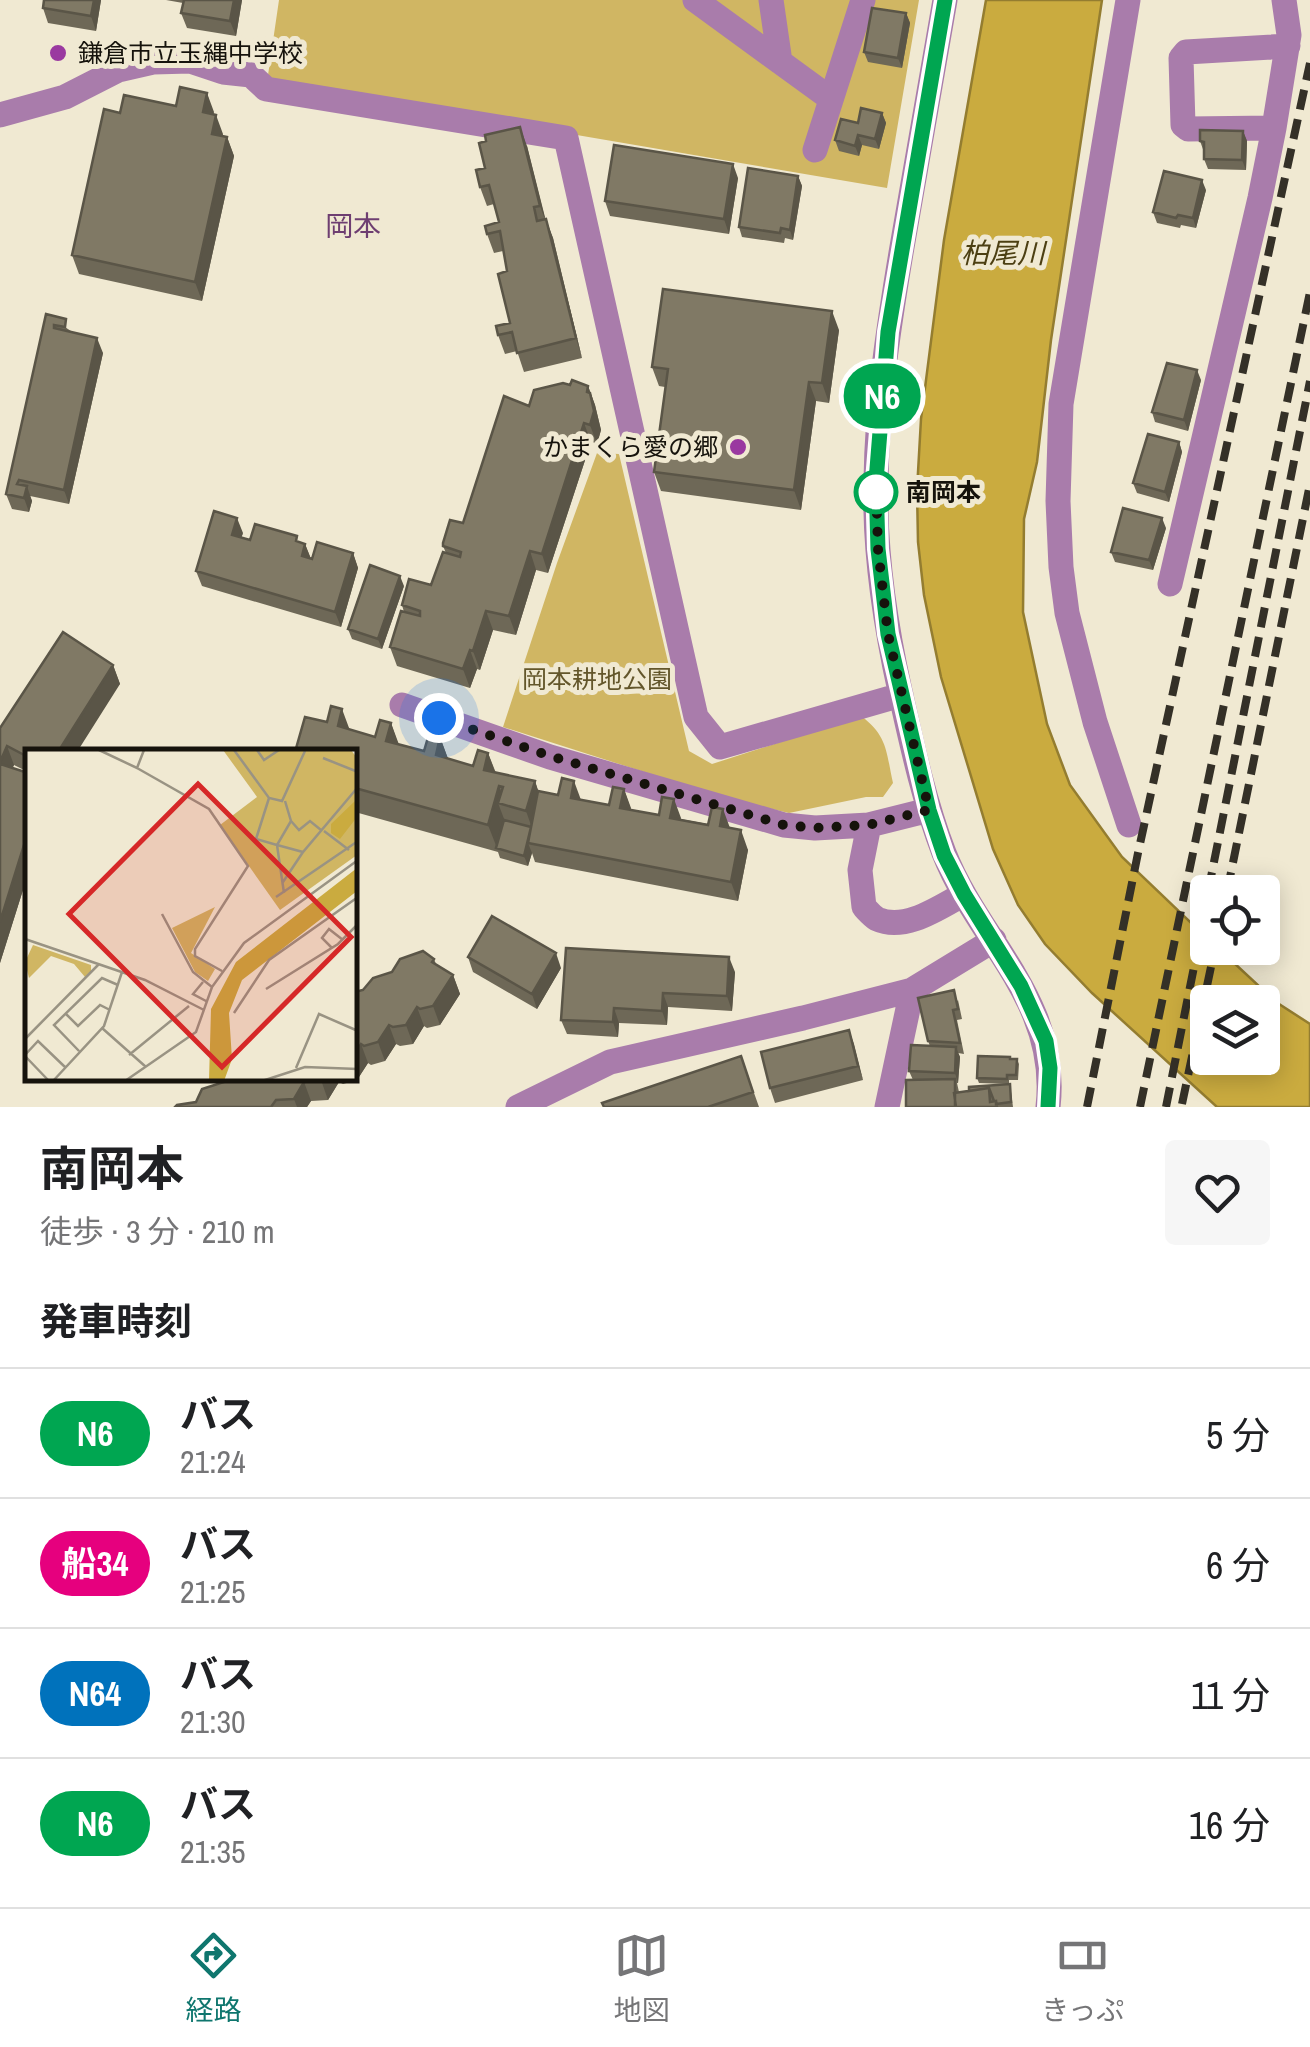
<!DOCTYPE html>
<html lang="ja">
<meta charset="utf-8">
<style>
body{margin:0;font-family:"Archivo Narrow","Noto Sans JP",sans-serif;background:#f6f6f6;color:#202124;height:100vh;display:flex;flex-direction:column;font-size:38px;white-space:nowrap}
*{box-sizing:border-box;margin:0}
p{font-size:32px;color:#757577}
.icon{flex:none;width:55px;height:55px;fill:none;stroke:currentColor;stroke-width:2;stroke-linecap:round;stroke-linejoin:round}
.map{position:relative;height:1107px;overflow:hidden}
.sheet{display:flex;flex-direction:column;background:#fff;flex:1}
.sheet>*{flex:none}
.badge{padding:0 20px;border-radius:32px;font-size:35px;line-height:65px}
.tools{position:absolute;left:1190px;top:875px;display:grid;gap:20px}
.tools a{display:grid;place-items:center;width:90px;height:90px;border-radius:10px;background:#fff;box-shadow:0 5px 25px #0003;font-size:50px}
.you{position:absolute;width:50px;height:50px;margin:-25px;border:8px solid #fff;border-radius:50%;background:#1a73e8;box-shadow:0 0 0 15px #1a73e833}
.map>.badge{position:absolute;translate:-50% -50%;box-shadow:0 0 0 5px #fff}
h2{padding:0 40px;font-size:38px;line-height:90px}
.round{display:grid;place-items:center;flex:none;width:105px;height:105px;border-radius:10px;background:#f6f6f6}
.overview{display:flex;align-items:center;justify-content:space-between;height:170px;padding:0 40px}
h1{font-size:48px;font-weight:700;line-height:75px}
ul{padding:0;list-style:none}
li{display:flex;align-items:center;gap:30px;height:130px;padding:0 40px;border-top:2px solid #e0e0e0}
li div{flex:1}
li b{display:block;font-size:38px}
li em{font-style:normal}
li .badge{min-width:110px;font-weight:700;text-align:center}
.tab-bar{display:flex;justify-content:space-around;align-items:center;height:140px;border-top:2px solid #e0e0e0;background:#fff;font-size:28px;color:#757577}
.tab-bar a{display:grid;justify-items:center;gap:5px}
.tab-bar .selected{color:#0f766e}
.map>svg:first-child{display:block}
.green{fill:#d0b663}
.water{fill:#caab3f;stroke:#947d30;stroke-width:2.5;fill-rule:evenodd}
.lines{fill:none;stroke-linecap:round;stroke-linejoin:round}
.minor{stroke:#a97cab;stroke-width:25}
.rail{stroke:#343027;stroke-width:8;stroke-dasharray:20 10;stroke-linecap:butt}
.wall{fill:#6e6857}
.shaded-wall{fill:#5a5547}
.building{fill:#807965;stroke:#5a5547;stroke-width:2.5}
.line-casing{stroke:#fff;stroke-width:22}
.line{stroke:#00a651;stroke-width:15}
.walk{stroke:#16130c;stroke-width:10;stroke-dasharray:0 18}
.poi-dot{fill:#9a39a0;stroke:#f0e9d2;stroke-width:4}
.stop-dot{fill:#fff;stroke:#00a651;stroke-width:5}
.labels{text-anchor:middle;stroke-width:10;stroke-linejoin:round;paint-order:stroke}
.poi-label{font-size:25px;fill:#16130c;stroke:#f0e9d2;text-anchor:start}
.stop-label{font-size:25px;font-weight:bold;fill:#16130c;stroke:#f0e9d2;text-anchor:start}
.park-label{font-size:25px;fill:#63562b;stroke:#f0e9d2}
.neighbourhood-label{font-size:28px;fill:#6e3e71;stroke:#f0e9d2}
.water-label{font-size:28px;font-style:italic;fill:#4c3f12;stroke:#f0e9d2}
.inset-road{fill:none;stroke:#999383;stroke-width:2.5}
.view{fill:#d62828;fill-opacity:0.15;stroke:#d62828;stroke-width:5}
.inset-edge{fill:none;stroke:#16130c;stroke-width:5}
</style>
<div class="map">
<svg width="1310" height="1107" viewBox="0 0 1310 1107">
<rect width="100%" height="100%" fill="#f0e9d2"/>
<path class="green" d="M279,0H919L887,188L267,82Z
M597,453L619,454L689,751L712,764L861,716C888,736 886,752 893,783L883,797H866L789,813L732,800L503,727L557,563Z"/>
<path class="water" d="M986,0H1102L1051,340L1037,462L1024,519L1023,612L1047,724L1070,785L1122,857L1207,938L1208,948H1218L1276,1002L1310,1024V1107H1217L1092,993L1045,944L1018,905L993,849L941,677L924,595L918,542L917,490L921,419L944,240ZM1208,1002H1262V1058H1208Z"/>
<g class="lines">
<path class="minor" d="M695,0L831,99
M771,0L780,62
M945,0C931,82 916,164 902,247C889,324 877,402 876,481C874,551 885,623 900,691C912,745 924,801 944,853C979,942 1060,1001 1048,1107
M1128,0L1061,404L1058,501L1061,567L1067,613L1095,722L1129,825
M0,115L65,97L118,70L153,62L190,61L223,72L251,75L266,89L566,138L696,717L720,747L901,695
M1274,128L1188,129L1183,125L1181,58L1186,52L1288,46
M815,150L863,0
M1170,584L1260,198L1274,128L1289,35L1284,0
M402,705L550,757L784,825L815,828L869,825L929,810
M869,825L860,870L864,907C868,911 872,916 877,919C905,932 940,907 964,894
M518,1107L610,1062L803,1018L912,990L994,940
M887,1107L912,990"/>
<path class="rail" d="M1208,892L1310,381
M1227,892L1310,484
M1182,1104L1215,948
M1087,1107L1138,853L1310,63
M1140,1107L1310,292
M1166,1107L1208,897"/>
</g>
<path class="wall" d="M44,0H101L96,31L48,23L43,8Z
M166,0H242L236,36L187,28L181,13L183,3Z
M906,13L910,23L902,68L868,62L864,52Z
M207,93L213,115L223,136L227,137L234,156L202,301L79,274L72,255L176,106Z
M882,113L886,123L879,149L862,145L859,156L839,151L835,140L858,123Z
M1243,131L1247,141L1246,170L1208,169L1204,159V152L1200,141Z
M527,146L545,219L553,238L582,358L524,372L517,351L505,354L498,335L510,323L507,271L503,251L494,253L487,234L499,222L494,204L487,206L480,187L485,168Z
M798,176L802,186L793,240L785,238L784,243L742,237L739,227Z
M738,178L729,234L610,216L605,201Z
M1206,190L1196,228L1181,225L1180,228L1157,223L1153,212Z
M46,314L103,353L69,504L30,496L32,501L29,512L12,509L6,494Z
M839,330L829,403L816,401L801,510L661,491L654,472L665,387L659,386L652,367Z
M1201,380L1188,431L1155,422L1152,412Z
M588,386L595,405L601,430L597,444L591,442L548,573L536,570L516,635L493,630L480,670L477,669L470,688L397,666L390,647L404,612L402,605L431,585L446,553L443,546L463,523L529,406Z
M1179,442L1182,452L1169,502L1137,493L1133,483Z
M1166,528L1153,570L1115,562L1111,552Z
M243,533L241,538L250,540L299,542L305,544L311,559L353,553L358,568L341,627L202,586L196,571Z
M404,586L382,649L352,639L348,629Z
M113,665L120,684L28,752V772L14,765L12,768L28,874L0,963V728Z
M391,723L398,744L424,751L440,737L448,759L473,766L488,753L496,773L535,781L538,791L609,805L624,789L631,810L730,828L748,850L738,901L535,862L532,853L528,866L500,858L498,852L355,812V752L350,730L375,737Z
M468,957L561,968L537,1009L473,972Z
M434,959L436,964L453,975L460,994L440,1025L427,1028L424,1026L413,1044L400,1046L396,1044L385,1061L371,1065L368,1063L357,1080L343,1084L339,1082L328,1100L311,1101L307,1107H175L196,1102L225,1080H355V992Z
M735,972L732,1011L668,1007L667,1025L619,1023L618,1037L567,1034L561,1020Z
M958,1000L962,1019L957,1020L964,1054L958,1053L960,1057L958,1083H957L959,1092L1010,1084L1013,1107H906L913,1080L909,1071L930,1046L928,1041Z
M849,1030L863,1080L775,1103L770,1088Z
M741,1056L759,1107H604Z
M1010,1059H1017L1019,1064L1018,1080H1009V1084L979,1083L977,1078Z"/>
<path class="shaded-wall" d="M94,0H101L96,31L91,16Z
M234,0H242L236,36L230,21Z
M906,13L910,23L902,68L898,58Z
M207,93L214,112L210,132L203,112Z
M882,113L886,123L879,149L875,139Z
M216,115L223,134L219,153L212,134Z
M520,127L527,146L547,225L540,206Z
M1243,131L1247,141L1246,170L1242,160Z
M858,135L862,145L859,156L855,146Z
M227,137L234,156L202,301L195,282Z
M733,164L738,178L729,234L724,219Z
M798,176L802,186L793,240L790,230Z
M1202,180L1206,190L1196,228L1193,218Z
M546,219L553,238L582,358L576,338Z
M832,311L839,330L829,403L822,383Z
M97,338L103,353L69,504L64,490Z
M1197,370L1201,380L1188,431L1184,420Z
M809,382L816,401L801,510L794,490Z
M588,386L595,405L601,430L597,444L590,425L587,392Z
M584,423L591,442L548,573L542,554Z
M1179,442L1182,452L1169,502L1165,492Z
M27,486L32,501L29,512L24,498Z
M237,518L243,533L237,550L232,535Z
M1162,518L1166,528L1153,570L1149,560Z
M305,544L311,559L302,556Z
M530,551L536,570L516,635L509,616Z
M353,553L358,568L341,627L335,612Z
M400,576L404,586L382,649L378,639Z
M486,611L493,630L480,670L473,651Z
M470,650L477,669L470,688L463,669Z
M113,665L120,684L77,752H58Z
M342,709L352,736L338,726Z
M391,723L401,750L386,741Z
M440,737L450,764L436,755Z
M7,746L14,765L6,783L0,762Z
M488,753L498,780L484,770Z
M535,781L544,808L532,828L526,811Z
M574,781L581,800L571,798Z
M499,786L507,806L498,803L506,824L497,848L488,825Z
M624,789L631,808L627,827L620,808Z
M674,799L681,818L677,837L670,818Z
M723,809L730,828L720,826Z
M741,830L748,850L738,901L731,882Z
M28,832V874L0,963V922Z
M528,843L532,853L528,866L524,856Z
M556,953L561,968L537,1009L532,994Z
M729,957L735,972L732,1011L727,996Z
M453,975L460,994L440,1025L433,1006Z
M663,993L668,1007L667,1025L662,1011Z
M417,1007L424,1026L413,1044L406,1025Z
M614,1008L619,1023L618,1037L613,1022Z
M389,1025L396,1044L385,1061L378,1042Z
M849,1030L854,1044L863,1080L858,1066Z
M361,1044L368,1063L357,1080L355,1073V1054Z
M956,1047L960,1057L958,1083L955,1073Z
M321,1080H338L339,1082L328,1100Z
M304,1082L311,1101L307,1107H297L294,1099Z"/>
<path class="building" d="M44,0H94L91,16L43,8Z
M184,0H234L230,21L181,13Z
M872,8L906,13L898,58L864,52Z
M180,87L207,93L203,112L216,115L212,134L227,137L195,282L72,255L104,109L120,113L124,95L176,106Z
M861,108L882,113L875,139L858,135L855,146L835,140L841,119L858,123Z
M520,127L540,206L534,207L537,221L546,219L576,338L517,353L512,332L498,335L496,326L510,323L498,274L507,271L500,231L487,234L485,226L499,222L489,185L480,187L476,170L485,168L479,143L486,141L485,135Z
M1200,130L1243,131L1242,160L1204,159V142L1200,141Z
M614,145L733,164L724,219L605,201Z
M748,168L798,176L790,230L781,228L780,233L739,227Z
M1164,171L1202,180L1193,218L1178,215L1176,218L1153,212Z
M663,289L832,311L822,383L809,382L794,490L654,472L668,369L652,367Z
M46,314L66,319L65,327L54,325V328L97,338L64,490L19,480L17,484L27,486L24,498L6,494Z
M1167,363L1197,370L1184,420L1152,412Z
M572,380L588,386L587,392L590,393L594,411L590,425L584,423L542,554L530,551L509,616L486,611L473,651L470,650L463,669L390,647L401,611L420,616V611L402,605L409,579L431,585L443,552L460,557L461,552L443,546V543L450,520L463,523L504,396L529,406L534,390L563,383L570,385Z
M1148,434L1179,442L1165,492L1133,483Z
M1123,508L1162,518L1149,560L1111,552Z
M214,511L237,518L232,535L250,540L255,524L297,536L296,541L305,544L302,556L312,559L317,542L353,553L335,612L196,571Z
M370,565L400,576L378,639L348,629Z
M63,632L113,665L58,752H28V757L7,746L0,762V728Z
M331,706L342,709L338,726L375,737L380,720L391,723L386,741L424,751L429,734L440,737L436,755L473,766L478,750L488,753L484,770L535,781L526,811L498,803L503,787L499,786L488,825L355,788V752H295L305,717L327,722Z
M0,764L28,773V832L0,922Z
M562,778L574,781L571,798L609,805L613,787L624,789L620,808L659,815L662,797L674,799L670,818L708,825L712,807L723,809L720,826L741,830L731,882L528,843L538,791L558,795Z
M504,820L531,827L524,856L496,848Z
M492,916L556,953L532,994L468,957Z
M566,948L729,957L727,996L663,993L662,1011L614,1008L613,1022L561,1020Z
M423,951L434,959L432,962L453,975L433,1006L420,1009L417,1007L406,1025L393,1027L389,1025L378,1042L364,1046L361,1044L355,1054V992L363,990L373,978L392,972L400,959Z
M954,990L958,1009L953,1010L960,1043L928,1041L918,998Z
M849,1030L858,1066L770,1088L761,1052Z
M911,1045L956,1047L955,1073L909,1071Z
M741,1056L753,1092L708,1107H604L602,1103Z
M978,1056L1010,1057V1059H1017L1016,1075H1007V1079L977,1078Z
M955,1079V1107H906V1080Z
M225,1080H322L304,1082L294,1099L276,1100L271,1107H175L177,1105L196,1102L202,1089L224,1082Z
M1010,1084L1011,1102L996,1104V1101H994L989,1088L969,1091V1087Z
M989,1088L990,1102L996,1101L997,1107H956L954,1093Z"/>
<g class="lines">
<g class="line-casing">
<path id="line" d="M945,0L888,332L876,481L878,549L888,634L929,810L944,855L964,894L1021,986L1046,1041L1050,1068L1048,1107"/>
</g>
<use href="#line" class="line"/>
<path class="walk" d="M439,718L550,756L784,825L815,828L868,825L929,810L888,634L878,549L876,481V492"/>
</g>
<g class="poi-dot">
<circle cx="58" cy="53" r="10"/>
<circle cx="738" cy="447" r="10"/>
</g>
<circle class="stop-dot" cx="876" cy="492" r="20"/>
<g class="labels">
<g class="poi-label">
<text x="78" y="62">鎌倉市立玉縄中学校</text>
<text x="718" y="456" text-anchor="end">かまくら愛の郷</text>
</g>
<g class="stop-label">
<text x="906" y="501">南岡本</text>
</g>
<g class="park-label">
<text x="597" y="688">岡本耕地公園</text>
</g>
<g class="neighbourhood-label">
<text x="353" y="236">岡本</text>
</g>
<g class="water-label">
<text x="1003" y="263">柏尾川</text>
</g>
</g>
<g transform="translate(25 749)">
<rect width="332" height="332" fill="#f0e9d2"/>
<path d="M198,1H326L332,9V106L255,161L195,76L232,48ZM190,158L166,204L190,220L183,232L170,223L147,179ZM8,196L66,216V222L60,228L49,215L26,207L4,229L0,213Z" fill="#d0b663"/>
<path d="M330,52L332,68L315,90L306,84V75ZM332,119V142L217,231L204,264L207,310L199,332H184L186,260L211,213Z" fill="#caab3f"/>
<path class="inset-road" d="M74,1L112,19L119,1M209,1L244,49L257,52L280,2M232,1L239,11L254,1M298,9L333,23M112,19L184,60L223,117L170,200V207L197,222M244,49L231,90L252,96L259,144M260,52L266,72L252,96L278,103L333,38M266,72L274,81L285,72L296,81M299,82L324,101M258,133L278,103M251,148L333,92M137,165L168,223L187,238M0,190L120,231L179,261M307,199L297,189L304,180L318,191M178,233L168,245L181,252M241,240L313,195L333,175M209,264L244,211L333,148M41,265L53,277L75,256L85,261M77,279L121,318M0,290L74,215M54,302L29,276L77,229L93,236M0,306L13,292L41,319M104,306L164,257M0,307L24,332M271,319L294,265L333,282M28,332L79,277L97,223M100,332L171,283L187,238L219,194L333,111M237,332L280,318L333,320"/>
<path class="view" d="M173,35L326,188L197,318L44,165Z"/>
<rect width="332" height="332" class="inset-edge"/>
</g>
</svg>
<div class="tools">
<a><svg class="icon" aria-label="locate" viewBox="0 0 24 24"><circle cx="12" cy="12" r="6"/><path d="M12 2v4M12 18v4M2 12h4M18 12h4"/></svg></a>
<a><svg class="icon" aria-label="layers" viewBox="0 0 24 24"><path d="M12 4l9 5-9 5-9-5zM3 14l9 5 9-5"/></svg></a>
</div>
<div class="you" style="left:439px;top:718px"></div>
<b class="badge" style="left:882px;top:396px;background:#00a651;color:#fff">N6</b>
</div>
<section class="sheet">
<div class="overview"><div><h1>南岡本</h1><p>徒歩 · 3 分 · 210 m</p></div><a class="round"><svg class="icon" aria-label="heart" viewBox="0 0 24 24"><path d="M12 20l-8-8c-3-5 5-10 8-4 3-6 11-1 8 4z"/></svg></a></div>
<h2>発車時刻</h2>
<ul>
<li><span class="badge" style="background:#00a651;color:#fff">N6</span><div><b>バス</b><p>21:24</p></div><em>5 分</em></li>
<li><span class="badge" style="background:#e6007e;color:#fff">船34</span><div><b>バス</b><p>21:25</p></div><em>6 分</em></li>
<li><span class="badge" style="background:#0072bc;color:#fff">N64</span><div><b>バス</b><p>21:30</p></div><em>11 分</em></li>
<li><span class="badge" style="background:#00a651;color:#fff">N6</span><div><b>バス</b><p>21:35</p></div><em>16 分</em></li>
</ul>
</section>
<nav class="tab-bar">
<a class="selected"><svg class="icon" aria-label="directions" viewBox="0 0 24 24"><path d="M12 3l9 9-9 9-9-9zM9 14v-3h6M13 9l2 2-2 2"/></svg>経路</a>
<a><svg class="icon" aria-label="map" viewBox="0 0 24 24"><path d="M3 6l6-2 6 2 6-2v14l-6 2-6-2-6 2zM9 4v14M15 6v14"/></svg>地図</a>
<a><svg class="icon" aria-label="tickets" viewBox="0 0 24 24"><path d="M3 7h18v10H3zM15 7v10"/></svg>きっぷ</a>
</nav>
